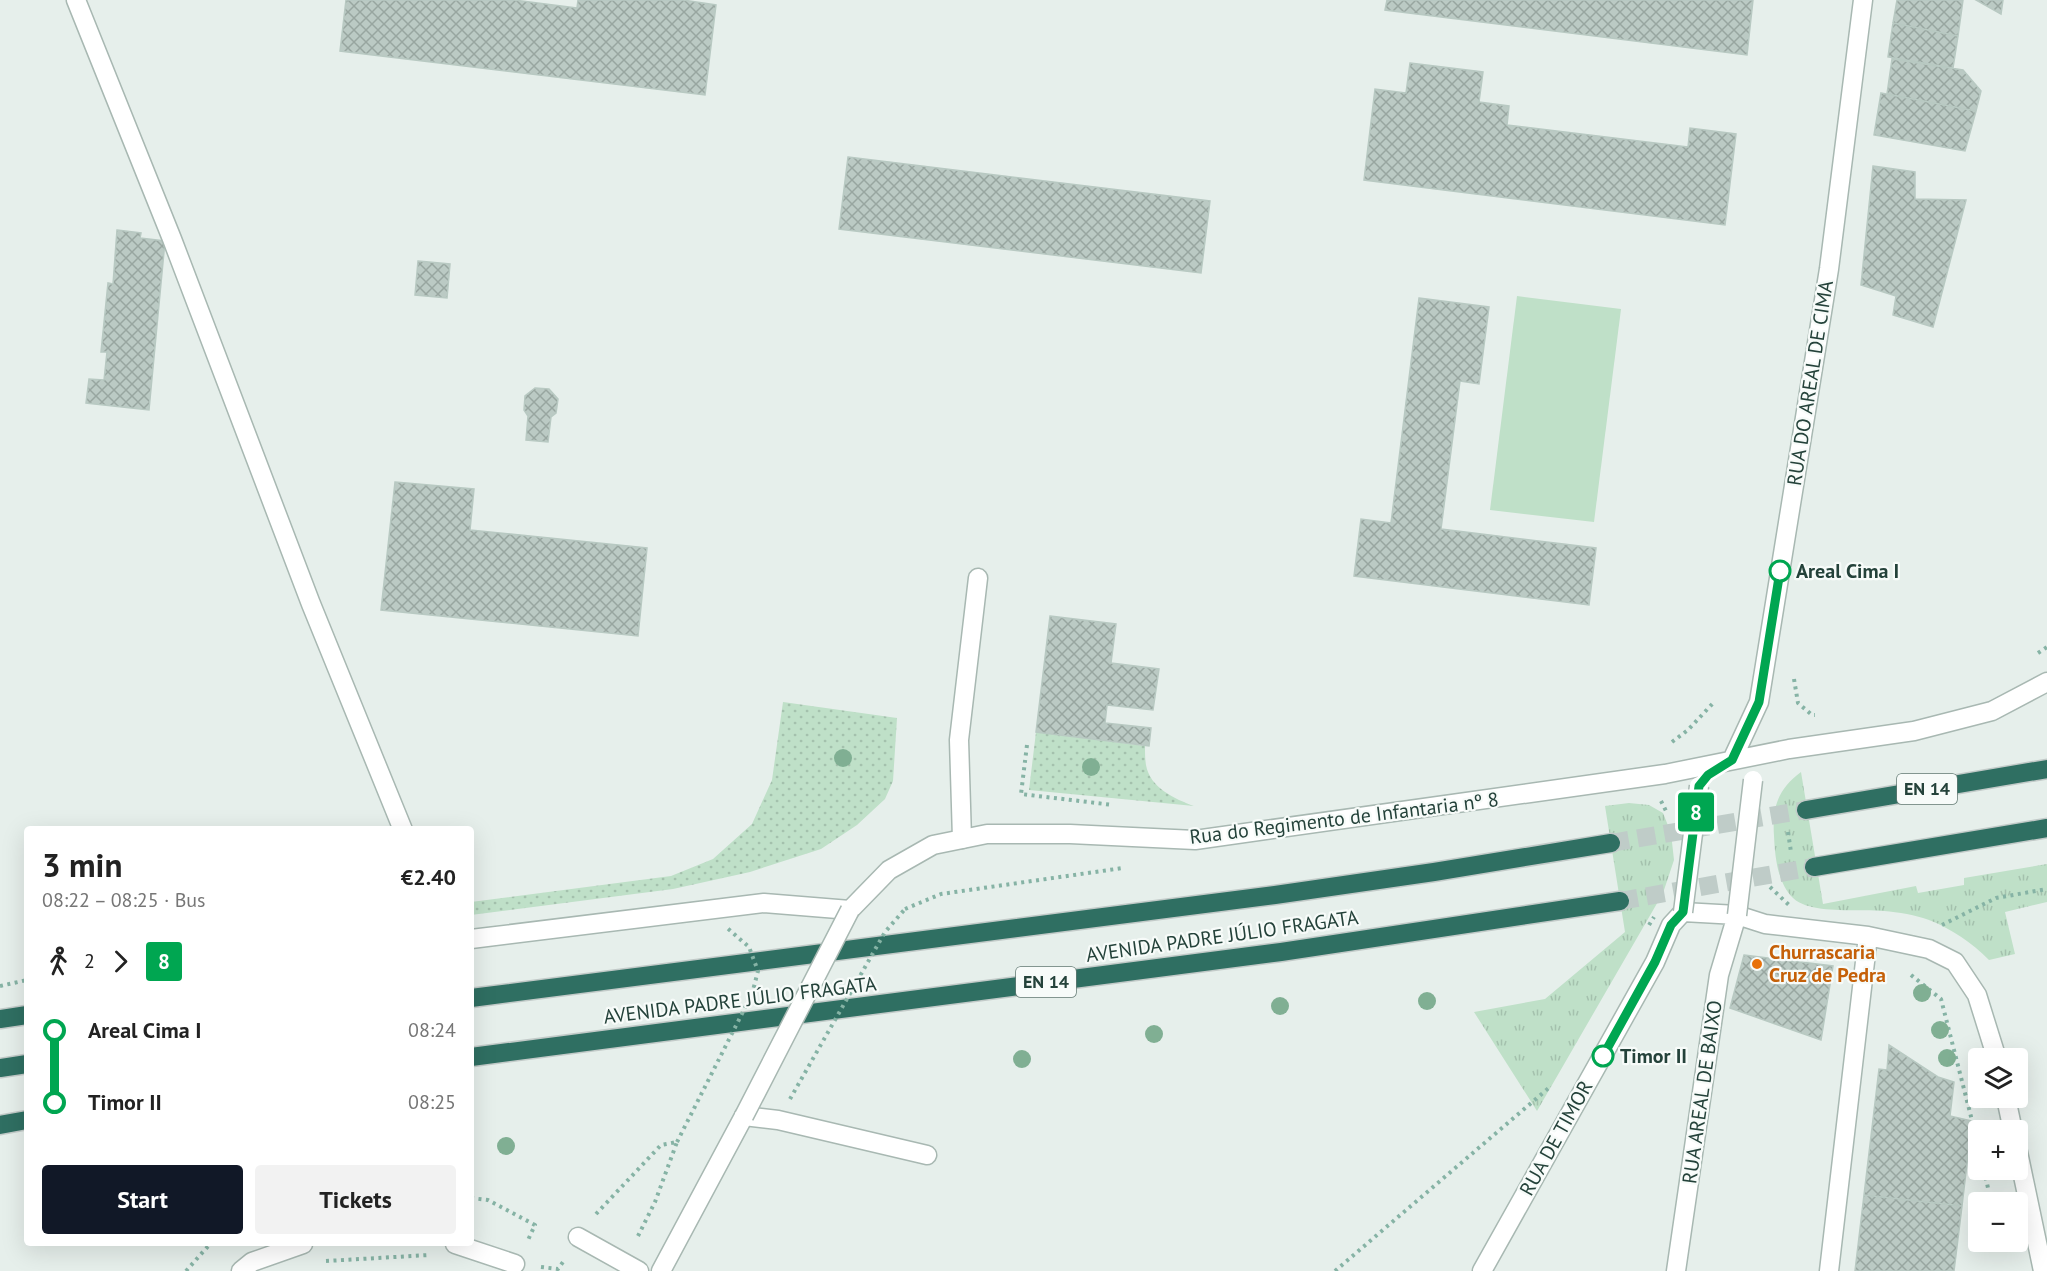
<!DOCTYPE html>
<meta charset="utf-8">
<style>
body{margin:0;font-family:"PT Sans",sans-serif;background:#f2f2f2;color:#222;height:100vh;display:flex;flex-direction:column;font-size:22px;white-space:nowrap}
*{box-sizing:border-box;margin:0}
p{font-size:20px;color:#767676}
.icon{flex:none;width:33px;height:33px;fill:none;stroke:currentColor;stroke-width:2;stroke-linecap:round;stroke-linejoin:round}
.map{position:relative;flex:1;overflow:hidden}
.details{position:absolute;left:24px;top:826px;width:450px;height:420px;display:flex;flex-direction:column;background:#fff;border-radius:6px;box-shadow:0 6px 24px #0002}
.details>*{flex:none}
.badge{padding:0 12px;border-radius:4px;font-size:21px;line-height:39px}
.controls{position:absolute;left:1968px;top:1048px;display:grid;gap:12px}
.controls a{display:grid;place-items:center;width:60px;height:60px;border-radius:6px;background:#fff;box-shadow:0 6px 24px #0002;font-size:30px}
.map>.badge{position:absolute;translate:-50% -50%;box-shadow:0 0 0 3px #fff}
.legs{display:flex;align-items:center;gap:9px;height:66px;padding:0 18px;font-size:20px}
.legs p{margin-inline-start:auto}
.summary{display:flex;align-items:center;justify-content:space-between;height:102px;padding:0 18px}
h1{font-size:33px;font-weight:700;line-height:45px}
.primary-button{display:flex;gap:12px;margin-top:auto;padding:12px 18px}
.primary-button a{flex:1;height:69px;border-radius:6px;background:#111827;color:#fff;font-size:24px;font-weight:700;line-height:69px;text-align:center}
.primary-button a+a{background:#f2f2f2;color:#222}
ul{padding:0 18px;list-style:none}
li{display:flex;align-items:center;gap:21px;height:72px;font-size:22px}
li i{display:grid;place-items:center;width:9px;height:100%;margin:0 8px;background:currentColor}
li i::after{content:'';width:15px;height:15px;margin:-8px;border:4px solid;border-radius:50%;background:#fff}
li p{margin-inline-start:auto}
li:first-child i{background:linear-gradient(#0000 50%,currentColor 0)}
li:last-child i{background:linear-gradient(currentColor 50%,#0000 0)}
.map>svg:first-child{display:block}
.grass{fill:url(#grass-tufts)}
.park{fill:url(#park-dots)}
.pitch{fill:#bfe0c8}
.building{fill:url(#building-cross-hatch);stroke:#b8c9c2;stroke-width:1.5}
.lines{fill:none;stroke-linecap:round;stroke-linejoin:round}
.highway-tunnel{stroke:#bfccc8;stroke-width:18;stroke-dasharray:18 9;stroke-linecap:butt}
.lane-casing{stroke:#a8b8b2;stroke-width:21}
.street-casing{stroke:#a8b8b2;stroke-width:21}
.highway-casing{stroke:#c2cac8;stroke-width:21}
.path{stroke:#86b3a5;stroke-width:4;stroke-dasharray:3 4.5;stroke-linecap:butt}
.lane{stroke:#fff;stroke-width:18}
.street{stroke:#fff;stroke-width:18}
.highway{stroke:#2f6f62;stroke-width:18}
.street-bridge-casing{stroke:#a8b8b2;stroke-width:21;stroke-linecap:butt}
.path-bridge{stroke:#86b3a5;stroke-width:4;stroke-dasharray:3 4.5;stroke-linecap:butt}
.street-bridge{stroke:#fff;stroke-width:18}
.tree{fill:#80af93}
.line-1-casing{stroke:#fff;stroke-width:14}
.line-1{stroke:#00a651;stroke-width:9}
.stop-1-dot{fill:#fff;stroke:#00a651;stroke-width:3}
.food-dot{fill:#e8710a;stroke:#f7fbf9;stroke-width:2}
.labels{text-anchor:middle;stroke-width:4.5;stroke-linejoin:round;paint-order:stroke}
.shield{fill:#f7fbf9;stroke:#637a73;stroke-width:1.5}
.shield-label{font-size:18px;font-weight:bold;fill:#24423a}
.street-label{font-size:20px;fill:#24423a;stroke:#f7fbf9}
.stop-label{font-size:20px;font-weight:bold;fill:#24423a;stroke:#f7fbf9;text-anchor:start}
.food-label{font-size:20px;font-weight:bold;fill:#c56008;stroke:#f7fbf9;text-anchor:start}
</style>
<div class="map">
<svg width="2047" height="1271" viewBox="0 0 2047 1271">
<defs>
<pattern id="grass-tufts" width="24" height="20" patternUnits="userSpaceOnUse" patternTransform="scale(1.5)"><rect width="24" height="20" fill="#bfe0c8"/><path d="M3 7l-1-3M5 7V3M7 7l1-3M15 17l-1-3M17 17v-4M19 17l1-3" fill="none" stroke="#a4c1ad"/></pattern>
<pattern id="park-dots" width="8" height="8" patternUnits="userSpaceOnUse" patternTransform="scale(1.5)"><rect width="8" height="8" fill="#bfe0c8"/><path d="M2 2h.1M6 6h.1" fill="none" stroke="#a4c1ad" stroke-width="1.8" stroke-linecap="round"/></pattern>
<pattern id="building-cross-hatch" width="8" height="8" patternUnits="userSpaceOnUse" patternTransform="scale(1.5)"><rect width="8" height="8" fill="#bbcac4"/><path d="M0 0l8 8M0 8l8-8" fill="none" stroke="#98a6a0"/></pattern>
</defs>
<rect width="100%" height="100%" fill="#e6efeb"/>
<path class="grass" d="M1801,772L1823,904L1916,886L1918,893L1964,885V878L2047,864V902L2005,912L2015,954L1989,960C1972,943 1952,929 1929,920C1916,915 1898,912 1884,911C1860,908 1808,916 1791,896C1777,880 1775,856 1774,836C1772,807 1778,789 1801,772Z
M1629,803L1649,805L1663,813L1671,833L1674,860L1663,893L1537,1111L1474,1012L1545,999L1625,932L1605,806Z"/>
<path class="park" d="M783,702L897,718L893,781L885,799L857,825L821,849L750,872L673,889L471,915V902L671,876L713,859L752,824L772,780Z
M1036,732L1145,746C1145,752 1145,759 1146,765C1150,788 1175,799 1194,806L1029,790Z"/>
<path class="pitch" d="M1517,296L1621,309L1594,522L1490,510Z"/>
<path class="building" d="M346,0H514L577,8L578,0H683L716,5L705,95L340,51Z
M1387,0H1753L1747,55L1385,10Z
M1897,0H1963L1958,36L1893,23Z
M1976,0H2003L2001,14Z
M1893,23L1958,36L1953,68L1888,57Z
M1892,59L1963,70L1981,91L1976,111L1887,94Z
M1410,63L1483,72L1479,102L1509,106L1507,125L1688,147L1690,128L1736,134L1725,225L1364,180L1375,89L1406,93Z
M1881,93L1976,111L1965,151L1874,135Z
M848,157L1210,201L1201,273L839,229Z
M1873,166L1915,172V199L1966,200L1933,327L1893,315L1896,296L1861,285Z
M117,230L141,233L140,238L165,241L149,410L86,403L89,379L104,380L107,352H101L108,283L113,284Z
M418,261L450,264L447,298L415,295Z
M1419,298L1489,307L1479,384L1460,381L1441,529L1596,548L1589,605L1354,576L1361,519L1391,523Z
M535,388L549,389L558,399L556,413L551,417L548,442L526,440L528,416L524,410L525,396Z
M395,482L474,489L470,530L647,548L638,636L381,610Z
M1050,616L1116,624L1111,663L1159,669L1153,710L1107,705L1105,723L1151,728L1149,746L1036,732Z
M1744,955L1833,966L1821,1040L1730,1008Z
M1889,1045L1938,1077L1954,1082L1950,1116L1972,1121L1962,1206L1864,1195L1879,1069L1887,1070Z
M1864,1195L1962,1206L1954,1271H1855Z"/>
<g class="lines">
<path class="highway-tunnel" d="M1611,843L1806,810
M1620,901L1814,867"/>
<g class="lane-casing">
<path id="lane" d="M962,839L959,740L978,578
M744,1116L778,1120L927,1155
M578,1237L639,1271"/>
</g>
<g class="street-casing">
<path id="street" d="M76,0L172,239L311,604L403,830
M1732,760L1759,702L1829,269L1863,0
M471,939L764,903L850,910L889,870L933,845L987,834H1070L1195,840L1665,774L1789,749L1914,731L1992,711L2047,682
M2006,1098L2013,1131
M2018,1152L2043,1271
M455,1244L515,1264
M241,1271L252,1262L303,1244
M661,1271L744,1116
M1482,1271L1655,962L1671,925L1683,912L1737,915L1765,924L1868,936L1929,949L1955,962L1977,995L1997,1059
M1676,1271L1719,975L1737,915
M1829,1271L1868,936"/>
</g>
<g class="highway-casing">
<path id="highway" d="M1806,810L2047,769
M1814,867L2047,828
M471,998L1275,895L1434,872L1611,843
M0,1019L27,1015
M471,1057L1281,952L1620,901
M0,1068L27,1064
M0,1125L27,1120"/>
</g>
<path class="path" d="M2038,653L2047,647
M1794,679L1798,703L1812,715H1815
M1672,742L1688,730L1715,701
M1027,745L1021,794L1113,805
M1788,832L1791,852
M905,909L941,894L1123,868
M1942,925L1996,898L2047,889
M1911,975L1941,999L1978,1144
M0,986L27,980
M1984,1170L1988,1188
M471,1198L488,1200L535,1225L528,1240
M596,1214L661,1145L677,1142L655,1202L637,1238
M326,1261L429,1255
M541,1267L558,1269L563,1262
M186,1271L210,1244
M1335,1271L1551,1086"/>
<use href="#lane" class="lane"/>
<use href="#street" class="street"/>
<use href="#highway" class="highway"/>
<g class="street-bridge-casing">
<path id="street-bridge" d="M1683,912L1699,786
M1737,915L1753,780
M744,1116L850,910"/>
</g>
<path class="path-bridge" d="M1661,801L1666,811
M1770,887L1790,906
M1649,925L1654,917
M790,1099L885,932L905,909
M677,1142L752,994L758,971L749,947L726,927"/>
<use href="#street-bridge" class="street-bridge"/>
</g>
<g class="tree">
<circle cx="843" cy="758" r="9"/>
<circle cx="1091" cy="767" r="9"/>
<circle cx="1922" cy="993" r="9"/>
<circle cx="1427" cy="1001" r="9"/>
<circle cx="1280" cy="1006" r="9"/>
<circle cx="1940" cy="1030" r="9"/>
<circle cx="1154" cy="1034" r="9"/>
<circle cx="1947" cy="1058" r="9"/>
<circle cx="1022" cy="1059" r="9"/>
<circle cx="506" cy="1146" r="9"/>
</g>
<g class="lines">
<g class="line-1-casing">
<path id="line-1" d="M1603,1056L1655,962L1671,925L1683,912L1699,786L1708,775L1732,760L1759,702L1780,571"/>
</g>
<use href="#line-1" class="line-1"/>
</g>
<g class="stop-1-dot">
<circle cx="1780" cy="571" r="10"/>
<circle cx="1603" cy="1056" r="10"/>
</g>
<circle class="food-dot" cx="1757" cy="964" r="6"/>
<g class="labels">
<g class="shield">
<rect x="1897" y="774" width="60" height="30" rx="4.5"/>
<rect x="1016" y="967" width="60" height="30" rx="4.5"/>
</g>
<g class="shield-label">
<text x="1927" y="795">EN 14</text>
<text x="1046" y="988">EN 14</text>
</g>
<g class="street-label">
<text transform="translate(1810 383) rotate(-81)" y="7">RUA DO AREAL DE CIMA</text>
<text transform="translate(1344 818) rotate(-7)" y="7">Rua do Regimento de Infantaria nº 8</text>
<text transform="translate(1222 936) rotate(-8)" y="7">AVENIDA PADRE JÚLIO FRAGATA</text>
<text transform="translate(740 1000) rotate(-7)" y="7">AVENIDA PADRE JÚLIO FRAGATA</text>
<text transform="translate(1702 1092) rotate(-82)" y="7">RUA AREAL DE BAIXO</text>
<text transform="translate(1556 1138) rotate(-61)" y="7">RUA DE TIMOR</text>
</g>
<g class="stop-label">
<text x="1796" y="578">Areal Cima I</text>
<text x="1620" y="1063">Timor II</text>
</g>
<g class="food-label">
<text x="1769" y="959">Churrascaria<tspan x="1769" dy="23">Cruz de Pedra</tspan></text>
</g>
</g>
</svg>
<div class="controls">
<a><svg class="icon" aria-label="layers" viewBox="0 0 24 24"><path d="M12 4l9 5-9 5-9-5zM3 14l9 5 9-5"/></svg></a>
<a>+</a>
<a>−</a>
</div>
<b class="badge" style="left:1696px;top:812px;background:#00a651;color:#fff">8</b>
<section class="details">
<div class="summary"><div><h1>3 min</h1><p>08:22 – 08:25 · Bus</p></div><b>€2.40</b></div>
<div class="legs"><svg class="icon" aria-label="walk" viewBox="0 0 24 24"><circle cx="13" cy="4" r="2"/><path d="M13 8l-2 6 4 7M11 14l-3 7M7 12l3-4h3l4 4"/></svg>2<svg class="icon" aria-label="forward" viewBox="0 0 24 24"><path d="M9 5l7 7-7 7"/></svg><b class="badge" style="background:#00a651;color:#fff">8</b></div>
<ul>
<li><i style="color:#00a651"></i><b>Areal Cima I</b><p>08:24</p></li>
<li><i style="color:#00a651"></i><b>Timor II</b><p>08:25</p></li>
</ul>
<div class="primary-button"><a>Start</a><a>Tickets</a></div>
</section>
</div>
